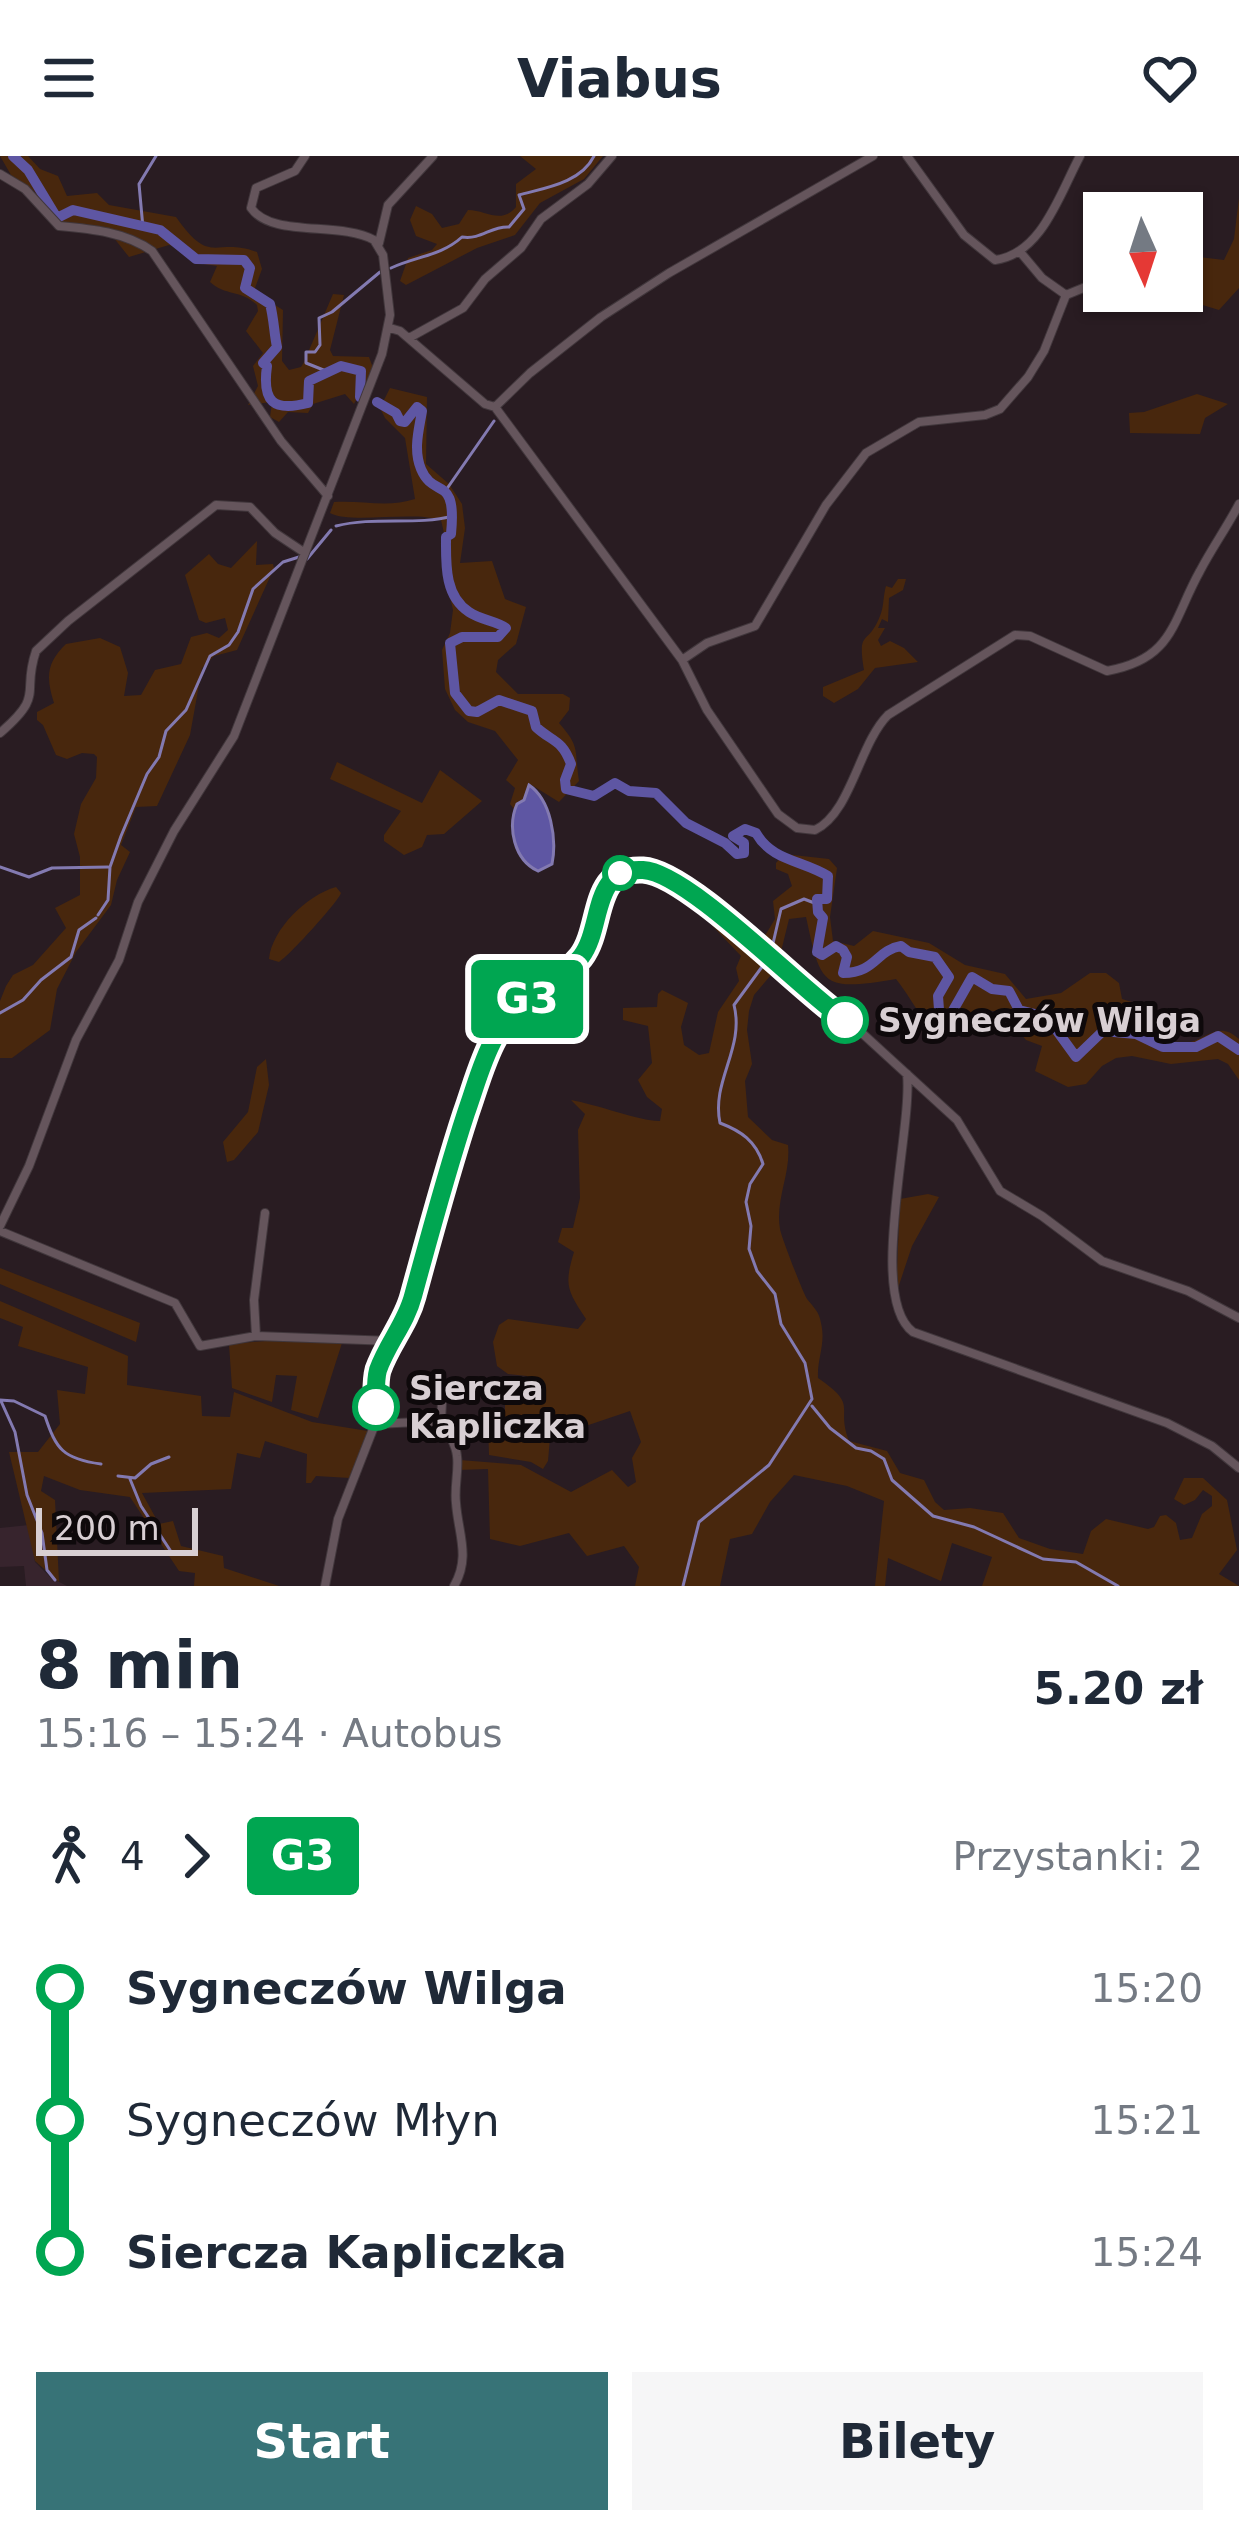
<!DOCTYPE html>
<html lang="pl">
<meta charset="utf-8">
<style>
body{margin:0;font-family:"DejaVu Sans",sans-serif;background:#f6f6f7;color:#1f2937;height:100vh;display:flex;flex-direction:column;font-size:45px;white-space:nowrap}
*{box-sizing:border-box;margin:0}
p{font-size:39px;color:#747a83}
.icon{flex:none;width:66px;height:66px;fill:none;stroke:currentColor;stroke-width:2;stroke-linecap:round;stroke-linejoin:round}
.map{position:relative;height:1430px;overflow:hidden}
.panel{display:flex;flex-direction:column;background:#fff;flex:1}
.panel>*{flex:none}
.badge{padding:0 24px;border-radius:9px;font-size:42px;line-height:78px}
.needle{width:78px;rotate:177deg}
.buttons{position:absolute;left:1083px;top:36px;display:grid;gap:24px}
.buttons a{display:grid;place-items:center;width:120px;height:120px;border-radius:0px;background:#fff;box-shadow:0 3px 9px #0004;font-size:60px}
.scale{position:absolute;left:36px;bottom:30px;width:162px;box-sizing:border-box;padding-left:12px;border:6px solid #d8cfd3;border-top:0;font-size:33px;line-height:42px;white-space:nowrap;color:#d8cfd3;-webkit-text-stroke:9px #0e090b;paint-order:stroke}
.map>.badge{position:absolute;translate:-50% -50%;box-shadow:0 0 0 6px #fff}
.legs{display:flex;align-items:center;gap:18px;height:132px;padding:0 36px;font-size:39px}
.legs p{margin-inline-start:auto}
.head{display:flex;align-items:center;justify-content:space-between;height:204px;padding:0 36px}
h1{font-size:66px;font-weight:800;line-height:90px}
.button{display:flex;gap:24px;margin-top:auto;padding:24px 36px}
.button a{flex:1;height:138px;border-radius:0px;background:#377377;color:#fff;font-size:48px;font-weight:800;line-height:138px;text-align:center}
.button a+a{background:#f6f6f7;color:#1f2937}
ul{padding:0 36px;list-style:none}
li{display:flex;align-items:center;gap:42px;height:132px;font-size:45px}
li i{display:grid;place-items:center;width:18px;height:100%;margin:0 15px;background:currentColor}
li i::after{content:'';width:30px;height:30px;margin:-15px;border:9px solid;border-radius:50%;background:#fff}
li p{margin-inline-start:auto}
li:first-child i{background:linear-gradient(#0000 50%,currentColor 0)}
li:last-child i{background:linear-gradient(currentColor 50%,#0000 0)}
header{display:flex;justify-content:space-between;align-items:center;height:156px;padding:0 36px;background:#fff;font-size:54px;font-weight:800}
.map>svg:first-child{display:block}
.built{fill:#37242d}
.green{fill:#48270d}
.water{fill:#5e56a3;stroke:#837ab1;stroke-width:3}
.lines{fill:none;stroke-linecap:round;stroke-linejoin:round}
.stream{stroke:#837ab1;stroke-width:3}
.river{stroke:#5e56a3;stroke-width:10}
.minor-casing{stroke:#41373c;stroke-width:10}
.minor{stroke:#65555c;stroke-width:8}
.line-1-casing{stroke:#fff;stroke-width:27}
.line-1{stroke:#00a651;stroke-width:18}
.stop-1-dot{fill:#fff;stroke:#00a651;stroke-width:6}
.labels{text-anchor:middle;stroke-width:10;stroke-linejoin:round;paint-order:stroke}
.stop-label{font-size:33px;font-weight:bold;fill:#d8cfd3;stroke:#0e090b;text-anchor:start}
</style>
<header><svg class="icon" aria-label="menu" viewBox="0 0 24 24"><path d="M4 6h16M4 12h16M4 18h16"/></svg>Viabus<svg class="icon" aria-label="heart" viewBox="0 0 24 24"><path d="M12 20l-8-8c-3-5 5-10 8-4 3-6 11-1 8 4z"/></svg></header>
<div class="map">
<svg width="1239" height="1430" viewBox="0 0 1239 1430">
<rect width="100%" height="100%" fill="#291c22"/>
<path class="built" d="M29,1369L35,1406L51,1422L67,1430H26L24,1410L0,1411V1372Z"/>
<path class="green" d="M0,0H28L40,13L58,20L67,40L97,37L109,49L176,61C212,112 214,80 257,96L262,113L255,132L257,138L283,154L282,205L289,214L301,211L304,206L333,138L344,139L330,194L333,200L369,201L373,212L354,248L345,238L313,248L308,257L288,256L279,266L270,261L272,246L248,249L258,230L253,210L263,197L246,175L258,155L257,149C242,134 225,140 210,126L217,110L197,107L182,93L169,89L129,101L106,72L58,65L34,35L11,19Z
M520,0H603L584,23L540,47L515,79L477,92L406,129L400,125L408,102L432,94L437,88L416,80L410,64L416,50L432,58L442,72L459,68L468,54C486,54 501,69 516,51V28L536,13Z
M1239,42V132L1219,154L1196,147L1199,101L1224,104L1234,83Z
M390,232L427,241L426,308L449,328L462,348L465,372L460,407L492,405L505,443L526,451L516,488L498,504L496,516L518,538H563L570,542L569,554L559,567C581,592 574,593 579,625L559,646L530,628L524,644L514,653L510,648L515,632L506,624L518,604L495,575L468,566L455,554L445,533L442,494L450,477L453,454L444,416L446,386L441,364C413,355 349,368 330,357L334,346C361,344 388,352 415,343L405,282L385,262L380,252Z
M1197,238L1228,248L1205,262L1200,278L1130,277L1129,257L1144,256Z
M257,385L256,409L273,408L274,412L237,494L214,500L202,512L190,579L157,650L136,651L121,689L130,696L117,724L111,749L76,796L57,833L50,874L12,902H0V845L6,830L13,819L33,809L66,772L55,752L80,739V701L74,678L81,648L96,622L97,601L94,598L82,597L67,603L56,599L43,569L37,564V556L54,547C46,522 46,507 66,488L100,482L120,491L128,517L124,540L141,539L155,514L181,508L191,481L207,477L219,482L228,474L225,462L206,467L199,464L185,419L209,398L218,408L231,412Z
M898,423H906L903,434L889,442L888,466L882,463L878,472H885L878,484L881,490L890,485L904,492L918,506L875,512L858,533L834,547L823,540V531L864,514C857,472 868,491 880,460C884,451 883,440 886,430L892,432Z
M337,606L422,647L440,614L482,645L444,678L427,679L422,691L404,699L384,685V679L401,655L330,623Z
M784,698L829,703L837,712L830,761L833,785L854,790L873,775L929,787L965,809L1005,818L1026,843L1061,837L1090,817H1106L1119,827L1122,843L1145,850L1164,887C1174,885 1185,888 1194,885C1212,878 1221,867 1239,883V924L1228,908L1218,903L1171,908L1132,900L1116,902L1102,910L1086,928L1068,931L1035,915L1042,890L1026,884L1002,856L984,854C928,898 927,862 896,823C820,836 821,829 806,761L789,763L777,812L754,839L749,855L747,874L752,908L745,925L748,961L772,984L788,989C791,1018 775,1043 780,1073C781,1080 803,1137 807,1143C814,1152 819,1155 821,1167C826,1188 817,1202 818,1222C860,1251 835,1249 849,1285L887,1295L900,1317L924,1324L935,1346L944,1354L970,1352L1003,1357L1019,1382L1050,1393L1083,1398L1091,1375L1106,1363L1148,1373L1154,1371L1160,1360L1166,1359L1176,1367L1180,1384L1192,1382L1202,1358L1212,1350V1340L1203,1334L1195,1344L1184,1349L1174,1343L1184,1322H1203L1227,1344L1237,1394L1219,1418L1239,1430H982L992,1401L952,1387L941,1425L888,1402L885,1430H875L884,1345L847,1330L794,1319L770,1346L752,1378L730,1383L720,1430H635L639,1411L624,1390L587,1400L569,1377L520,1390L490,1383L488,1313L457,1314L460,1304L521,1309L571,1336L612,1314L628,1331L636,1326L632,1302L641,1286L630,1255L550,1282L548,1305L543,1313L531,1306L489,1299L488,1263L505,1262V1247L527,1246V1220L508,1218L497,1210L493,1186L499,1169L508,1163L578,1173L586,1163C567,1134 564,1129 574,1096L558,1086L562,1072H573L580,1042L578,974L585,958L571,944C595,948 643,966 660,965L662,953L647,941L638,924L652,907L648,870L623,864V852L657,851L658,838L662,834L688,847L681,871L684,889L699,899L709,897L718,856L739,825L736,812L741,800L705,762L708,757L714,758L765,795L763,783L775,763L773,745L792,730L788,718L776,713V707Z
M336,731L341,737C338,746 289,800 279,806L269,803C272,773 307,739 336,731Z
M266,903L269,929L258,976L234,1004L227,1006L223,986L248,956L257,911Z
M928,1038L939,1041L912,1090L896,1138L900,1043Z
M0,1112L140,1167L136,1186L0,1128Z
M0,1145L128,1200L127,1229L201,1240L202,1260L230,1261L234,1236L312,1266L368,1275L350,1322L316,1320L311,1327H306L307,1298L265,1285L260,1302L237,1297L231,1333L142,1337L159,1368L173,1365L181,1390L223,1400L224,1412L279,1430H194L195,1417L179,1415L130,1341L80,1334L44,1320L41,1335L55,1344L59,1426L35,1405L9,1296H38L60,1268L57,1234L85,1238L88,1211L18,1190L23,1171L0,1162Z
M266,1185L342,1187L318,1262L291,1254L297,1220L276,1219L272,1246L232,1232L229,1188Z"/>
<path class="water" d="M529,629C551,644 557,683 552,708L538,715C514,704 507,671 517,648L524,644Z"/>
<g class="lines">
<path class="stream" d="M143,72L139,28L156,0
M391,112C417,100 441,100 462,81C482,84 490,70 509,71L524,53L519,39C544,32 581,27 594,0
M326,215L306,207V196H315L320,189L319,162L332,156L380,116
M446,334L494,265
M336,370C375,360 416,370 453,360
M307,403L331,374
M0,711L29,721L52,712L108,711
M98,759L108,744L110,711L121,680L147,618L159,601L166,575L186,554L210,500L229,489L238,476L253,433L283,406L299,401
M771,796L781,753L804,743L817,748
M0,857L23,844L41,824L71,801L79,774L96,762
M0,1244L14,1245L45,1260C56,1293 63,1303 101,1308
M1,1245L15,1276L27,1339L42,1377L47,1414L55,1424
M812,1250L830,1272L856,1292L871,1295L884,1303L892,1324L933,1360L974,1371L1043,1403L1076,1406L1118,1430
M118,1320L135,1322L151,1308L169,1301
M130,1323L141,1350L170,1394
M683,1430L699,1366L769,1309L812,1243L805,1207L781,1168L775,1138L757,1115L749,1093L751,1070L746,1046L750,1028L763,1008C756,985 741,975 720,967C711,925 745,892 734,849L767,804"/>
<path class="river" d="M13,0L28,14L57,62L73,54L160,74L196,103L244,104L250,112L245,132L270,148C274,163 274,177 277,191L263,207L267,210C262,246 273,256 308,247L309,225L341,210L361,215L360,241
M377,246L396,257L400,265L405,266L417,251L422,255C419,274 413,293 421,313C434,344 457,317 451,378L446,381C446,407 444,440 469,456C481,464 496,465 506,472L498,481H462L450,487L455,537L469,555L477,556L499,544L532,555L536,571C552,586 562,583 571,608L565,624L566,633L594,640L615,627L629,635L656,637L686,667L725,687L737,698L744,697V687L733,680L745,673L756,677C772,705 802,704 828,720L827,743H817L818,756L823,762L817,796L822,799L836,790L843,794L847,801L843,817C876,817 876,794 901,790L909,796L935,801L949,821L938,840L940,867L951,858L972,821L992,833L1009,835L1019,854L1047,861L1076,901L1103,875L1136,878L1163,891H1196L1218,880L1239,894"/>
<g class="minor-casing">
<path id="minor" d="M907,0L964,79L995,104C1042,98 1060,37 1080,0
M0,18L25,33L59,70C92,73 125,76 152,95L281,285L328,340
M379,87L388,49L433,0
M1021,97L1042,122L1066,139
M1066,139L1103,124
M390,172L400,175L485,248L495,251L682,504L707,554L778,658L797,672L815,674C851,657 859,588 888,559L1015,479L1030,480L1107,515C1174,503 1172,465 1200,415C1212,392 1227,371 1239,348
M409,182L463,152L485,123L521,92L541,63L588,28L612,0
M495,251L530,217L601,161L669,117L873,0
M682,504L707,487L755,470L826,349L866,297L919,266L985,259L1000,253L1028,221L1044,195L1066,139
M0,577C46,537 21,539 36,495L68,465L216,349L250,351L275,377L305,397
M907,918C913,973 867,1142 913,1176L1167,1267L1212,1290L1239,1312
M0,1070L29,1010L76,884L119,804L138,746L174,675L234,580L382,198L390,159L383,99L374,84C340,65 272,82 251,52L256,32L295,15L305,0
M0,1075L175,1147L200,1190L256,1180L392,1185
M256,1180L254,1144L265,1057
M441,1265L443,1228
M375,1268L441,1265C447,1274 456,1289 457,1300C459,1314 454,1331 456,1347C458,1377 471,1401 454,1430
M325,1430L338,1363L375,1268L378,1215L408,1155L428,1072L487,899L515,854L580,802L606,730L630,714L655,715L688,735L756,792L784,810L815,843L863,878L957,964L1000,1035L1042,1060L1102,1105L1188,1135L1239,1162"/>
</g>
<use href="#minor" class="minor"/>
</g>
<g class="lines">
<g class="line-1-casing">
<path id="line-1" d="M376,1251C376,1239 375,1225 378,1214C387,1188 406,1167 413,1140C430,1078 446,1018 466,957C475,932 482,904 495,881C517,842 556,832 581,801C604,771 590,711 643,714C688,716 802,835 845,864"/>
</g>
<use href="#line-1" class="line-1"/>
</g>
<g class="stop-1-dot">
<circle cx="620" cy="717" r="15"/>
<circle cx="845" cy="864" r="21"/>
<circle cx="376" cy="1251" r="21"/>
</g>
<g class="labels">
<g class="stop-label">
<text x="878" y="876">Sygneczów Wilga</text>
<text x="409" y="1244">Siercza<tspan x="409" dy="38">Kapliczka</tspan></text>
</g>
</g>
</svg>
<div class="buttons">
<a><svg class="needle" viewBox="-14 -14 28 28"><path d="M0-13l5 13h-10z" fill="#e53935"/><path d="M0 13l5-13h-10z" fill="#747a83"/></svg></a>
</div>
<div class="scale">200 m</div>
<b class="badge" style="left:527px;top:843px;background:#00a651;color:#fff">G3</b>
</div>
<section class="panel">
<div class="head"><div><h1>8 min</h1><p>15:16 – 15:24 · Autobus</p></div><b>5.20 zł</b></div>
<div class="legs"><svg class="icon" aria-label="walk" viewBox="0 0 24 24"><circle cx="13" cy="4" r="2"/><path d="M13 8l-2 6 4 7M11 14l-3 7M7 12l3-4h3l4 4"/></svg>4<svg class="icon" aria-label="forward" viewBox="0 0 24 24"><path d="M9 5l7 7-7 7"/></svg><b class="badge" style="background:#00a651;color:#fff">G3</b><p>Przystanki: 2</p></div>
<ul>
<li><i style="color:#00a651"></i><b>Sygneczów Wilga</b><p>15:20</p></li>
<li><i style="color:#00a651"></i><span>Sygneczów Młyn</span><p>15:21</p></li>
<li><i style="color:#00a651"></i><b>Siercza Kapliczka</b><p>15:24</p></li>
</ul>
<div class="button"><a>Start</a><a>Bilety</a></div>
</section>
